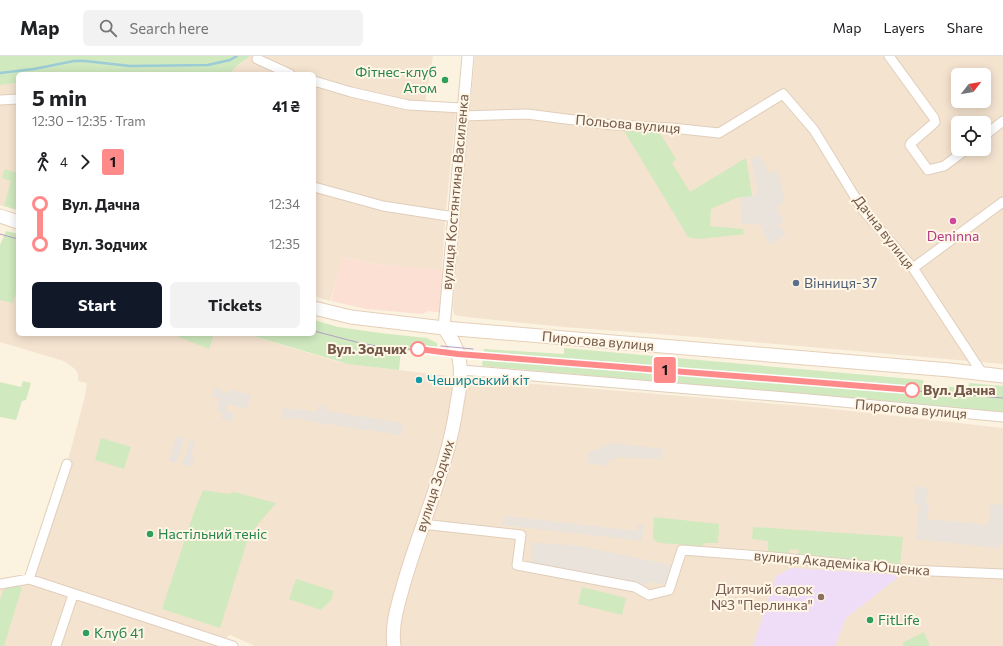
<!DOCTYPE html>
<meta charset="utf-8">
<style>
body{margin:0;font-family:Commissioner,sans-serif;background:#f2f2f2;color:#202124;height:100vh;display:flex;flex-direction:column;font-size:15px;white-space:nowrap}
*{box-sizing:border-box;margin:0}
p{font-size:13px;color:#757577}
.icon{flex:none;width:22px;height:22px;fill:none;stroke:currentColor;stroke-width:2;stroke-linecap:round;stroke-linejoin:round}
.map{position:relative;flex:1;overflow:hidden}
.sheet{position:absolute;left:16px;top:16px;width:300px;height:264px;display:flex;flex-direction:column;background:#fff;border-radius:6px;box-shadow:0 2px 10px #0003}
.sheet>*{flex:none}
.badge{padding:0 8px;border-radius:3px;font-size:14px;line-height:26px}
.needle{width:26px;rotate:59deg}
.controls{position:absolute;left:951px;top:12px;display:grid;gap:8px}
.controls a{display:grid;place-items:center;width:40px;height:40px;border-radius:6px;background:#fff;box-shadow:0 2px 10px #0003;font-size:20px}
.map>.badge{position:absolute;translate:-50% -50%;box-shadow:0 0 0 2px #fff}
.legs{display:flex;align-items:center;gap:6px;height:44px;padding:0 16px;font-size:13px}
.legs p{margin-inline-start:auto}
.head{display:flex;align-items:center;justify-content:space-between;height:68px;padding:0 16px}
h1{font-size:22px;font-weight:700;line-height:30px}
.primary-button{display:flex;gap:8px;margin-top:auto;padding:8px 16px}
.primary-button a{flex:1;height:46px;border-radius:6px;background:#111827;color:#fff;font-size:16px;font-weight:700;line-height:46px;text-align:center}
.primary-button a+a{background:#f2f2f2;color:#202124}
ul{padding:0 16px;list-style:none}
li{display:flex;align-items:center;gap:14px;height:40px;font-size:15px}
li i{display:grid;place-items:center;width:6px;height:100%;margin:0 5px;background:currentColor}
li i::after{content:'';width:10px;height:10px;margin:-5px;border:3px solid;border-radius:50%;background:#fff}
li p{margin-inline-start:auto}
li:first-child i{background:linear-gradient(#0000 50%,currentColor 0)}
li:last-child i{background:linear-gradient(currentColor 50%,#0000 0)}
header{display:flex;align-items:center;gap:24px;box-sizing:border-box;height:56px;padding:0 20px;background:#fff;border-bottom:1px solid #e0e0e0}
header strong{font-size:19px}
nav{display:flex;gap:22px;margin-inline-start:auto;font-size:14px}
.search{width:280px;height:36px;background:#f2f2f2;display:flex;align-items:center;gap:10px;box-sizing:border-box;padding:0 14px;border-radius:6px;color:#757577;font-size:15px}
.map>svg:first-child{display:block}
.residential{fill:#f4e3cf;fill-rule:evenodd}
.commercial{fill:#fde0d4}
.industrial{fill:#eae3dc}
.education{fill:#efddf8}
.green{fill:#d0e9bf}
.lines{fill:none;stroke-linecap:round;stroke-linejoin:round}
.stream{stroke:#9ccdd7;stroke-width:2.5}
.minor-casing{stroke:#e0cebc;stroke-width:11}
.tertiary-casing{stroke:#e0cebc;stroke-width:13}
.secondary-casing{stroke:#e5cfba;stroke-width:15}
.minor{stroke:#fff;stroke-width:9}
.tertiary{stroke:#fff;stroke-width:11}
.secondary{stroke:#fff;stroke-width:13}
.tram{stroke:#b4a0c4;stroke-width:1}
.line-1-casing{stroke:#fff;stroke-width:9}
.line-1{stroke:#ff8a8a;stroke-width:6}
.leisure-dot{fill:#2e9e5b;stroke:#fff6e6;stroke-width:1.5}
.hotel-dot{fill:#d1479c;stroke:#fff6e6;stroke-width:1.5}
.service-dot{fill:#5c6f8a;stroke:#fff6e6;stroke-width:1.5}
.stop-1-dot{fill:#fff;stroke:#ff8a8a;stroke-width:2}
.culture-dot{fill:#0f9aa8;stroke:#fff6e6;stroke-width:1.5}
.education-dot{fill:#8d6e63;stroke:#fff6e6;stroke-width:1.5}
.labels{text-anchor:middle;stroke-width:4;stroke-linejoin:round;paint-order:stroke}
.leisure-label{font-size:14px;fill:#27864d;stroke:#fff6e6;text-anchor:start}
.street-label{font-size:14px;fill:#735848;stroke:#fff6e6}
.hotel-label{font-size:14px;fill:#b23c85;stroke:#fff6e6}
.service-label{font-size:14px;fill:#4e5e75;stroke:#fff6e6;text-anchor:start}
.stop-label{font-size:14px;font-weight:bold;fill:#735848;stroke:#fff6e6;text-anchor:end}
.culture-label{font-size:14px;fill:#0d838f;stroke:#fff6e6;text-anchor:start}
.education-label{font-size:14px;fill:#785e54;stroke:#fff6e6;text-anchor:end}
</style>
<header>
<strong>Map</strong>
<div class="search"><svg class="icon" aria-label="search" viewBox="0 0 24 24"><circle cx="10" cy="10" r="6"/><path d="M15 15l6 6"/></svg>Search here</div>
<nav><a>Map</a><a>Layers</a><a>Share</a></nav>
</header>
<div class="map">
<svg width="1003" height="590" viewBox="0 0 1003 590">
<rect width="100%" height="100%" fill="#fcf2e0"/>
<path class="residential" d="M250,0H433L424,54L456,56L445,164L442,215L375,208L343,201L330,245L314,240V18H230L234,12L242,7Z
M475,0H1003V308L685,280L564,271L458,260L454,258L453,251L466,95ZM958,19H984V45H958ZM958,67H984V93H958Z
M16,27H18V154L0,149V29Z
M0,206L18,212V278H246L339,306L357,309L474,323L815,351L1003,372V590H255L230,579L220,586L218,590H0V528L29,523L67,408L85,340L87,327L78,325V318L75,313L64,305L0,286Z"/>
<path class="commercial" d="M342,201L375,208L449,215L444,257L428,255L422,258L366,253L331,245Z"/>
<path class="industrial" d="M760,99L769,118L776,114L780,123L785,146L776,151L784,166L779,169L786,179L770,189L759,168H742L740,142L752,140L758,137L751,103Z
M215,331L223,334L222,336L228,338L230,333L251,339L247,353L228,348L226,354L234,357L232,366L221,363L223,358L220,357V354L216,353L219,343L212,341Z
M318,349L326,350V355L403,367L401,379L320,367L290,361L289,364L281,362L284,351L297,355L298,353L317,356Z
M177,380L185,382L176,407L169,405Z
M190,384L195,386L191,401L194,402L191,411L182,408Z
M614,387L663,393L662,403L619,401L610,404L606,410L588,407L589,396Z
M915,430H920L921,432H928L926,447L929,448L927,463L988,469L991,448L1003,449V485L998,492L916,483L919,448L914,447Z
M504,460L637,475V469H644L642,485L502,469Z
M531,486L579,490L671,509L668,526L664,528L647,526L645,529L531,508Z"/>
<path class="education" d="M791,512L901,519L846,562L835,590H753L776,520Z"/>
<path class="green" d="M0,0H250C243,6 235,10 230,18H18V27L0,29Z
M623,73L658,74L676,103L672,107L690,136L746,102L752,140L736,142L711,153L710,170L743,173L744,178L700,183L688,181Z
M5,113L18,117V154L4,150L11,125L2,122Z
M6,175L18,178V230L13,247L0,244V189Z
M314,264L338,271L380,277L427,282L437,287V296L401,294L399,314L348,308L246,278H314Z
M171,278H214L209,293Z
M564,292L923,324L924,329L968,332L969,327L1003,330V356L482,310L484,293L564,298Z
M23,325L31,327L26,344L22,345L16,364L0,361V326L21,331Z
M101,382L131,391L124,413L95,404Z
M203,434L228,438L234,436L276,447L249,479L220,572L162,553L194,456Z
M654,461L719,468L718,487H706L701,490L661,487L655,485L653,482Z
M753,471L903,481L900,508L798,498L799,494L790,493L789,498L768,497V485L752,483Z
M296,523L334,535L331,544L321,554L289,543Z
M13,529L22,531L4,590H0V544L3,534Z
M582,531L626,542L622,559L578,548Z
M924,576L930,590H904L902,587Z"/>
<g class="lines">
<path class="stream" d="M0,17L34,13L74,5H85L130,10L208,9L230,4L237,0"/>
<g class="minor-casing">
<path id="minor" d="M889,0L934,62L935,66L932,69L911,87L910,89L928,114L944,110L967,93
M257,3L290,18
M314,25L351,36L408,49L462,52
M0,44L18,43
M462,60L527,58L613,69L672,72L719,77L783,38L814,74L863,154L913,212L982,317
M984,80L1003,65
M314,131L383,150L454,161
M913,212L1003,146
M461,314L809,343L1003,361
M422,468L521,479L517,509L635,531L649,539L669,534L682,494L773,501L908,514L1003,518
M29,523L67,408
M0,528L29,523L233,590
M56,590L73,539"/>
</g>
<g class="tertiary-casing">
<path id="tertiary" d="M444,272L468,0"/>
</g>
<g class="secondary-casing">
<path id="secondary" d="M0,160L18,166
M314,252L351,261L444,272L950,314L1003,320
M394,590C391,569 398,548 404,527C421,467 449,409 457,347C460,332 462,316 459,302C457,290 450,281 444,272"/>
</g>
<use href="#minor" class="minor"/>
<use href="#tertiary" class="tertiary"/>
<use href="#secondary" class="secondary"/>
<path class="tram" d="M0,178L18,183
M314,275L360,287L382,291L1003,342
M441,290L473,293"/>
</g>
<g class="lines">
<g class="line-1-casing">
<path id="line-1" d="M418,293L458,298L912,334"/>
</g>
<use href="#line-1" class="line-1"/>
</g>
<g class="leisure-dot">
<circle cx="445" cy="24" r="4"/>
<circle cx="150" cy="478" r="4"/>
<circle cx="870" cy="564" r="4"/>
<circle cx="86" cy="577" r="4"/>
</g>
<circle class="hotel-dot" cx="953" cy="165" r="4"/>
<circle class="service-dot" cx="796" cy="227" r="4"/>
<g class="stop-1-dot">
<circle cx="418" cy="293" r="7"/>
<circle cx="912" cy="334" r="7"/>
</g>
<circle class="culture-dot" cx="419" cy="324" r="4"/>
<circle class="education-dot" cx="821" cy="541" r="4"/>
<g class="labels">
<g class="leisure-label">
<text x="437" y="21" text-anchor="end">Фітнес-клуб<tspan x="437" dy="16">Атом</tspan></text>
<text x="158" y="483">Настільний теніс</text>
<text x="878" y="569">FitLife</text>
<text x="94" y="582">Клуб 41</text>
</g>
<g class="street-label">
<text transform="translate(628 68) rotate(5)" y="5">Польова вулиця</text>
<text transform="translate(455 136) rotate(-85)" y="5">вулиця Костянтина Василенка</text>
<text transform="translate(884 176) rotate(52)" y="5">Дачна вулиця</text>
<text transform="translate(598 285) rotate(5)" y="5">Пирогова вулиця</text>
<text transform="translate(911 353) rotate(5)" y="5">Пирогова вулиця</text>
<text transform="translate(435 430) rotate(-72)" y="5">вулиця Зодчих</text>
<text transform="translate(842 507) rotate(5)" y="5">вулиця Академіка Ющенка</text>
</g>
<g class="hotel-label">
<text x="953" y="185">Deninna</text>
</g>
<g class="service-label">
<text x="804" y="232">Вінниця-37</text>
</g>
<g class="stop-label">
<text x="407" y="298">Вул. Зодчих</text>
<text x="923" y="339" text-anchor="start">Вул. Дачна</text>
</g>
<g class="culture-label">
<text x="427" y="329">Чеширський кіт</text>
</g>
<g class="education-label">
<text x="813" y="538">Дитячий садок<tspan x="813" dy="16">№3 "Перлинка"</tspan></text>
</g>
</g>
</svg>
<div class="controls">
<a><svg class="needle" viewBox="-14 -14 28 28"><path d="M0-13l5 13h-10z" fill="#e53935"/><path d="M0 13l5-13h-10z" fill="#757577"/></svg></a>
<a><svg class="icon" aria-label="locate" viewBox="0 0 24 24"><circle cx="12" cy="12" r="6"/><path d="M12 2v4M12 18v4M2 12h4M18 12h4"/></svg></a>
</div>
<b class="badge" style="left:665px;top:314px;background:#ff8a8a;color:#111">1</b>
<section class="sheet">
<div class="head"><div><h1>5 min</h1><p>12:30 – 12:35 · Tram</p></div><b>41 ₴</b></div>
<div class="legs"><svg class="icon" aria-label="walk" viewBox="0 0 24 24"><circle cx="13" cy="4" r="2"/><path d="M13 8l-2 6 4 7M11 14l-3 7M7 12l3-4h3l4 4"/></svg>4<svg class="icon" aria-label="forward" viewBox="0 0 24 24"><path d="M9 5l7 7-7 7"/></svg><b class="badge" style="background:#ff8a8a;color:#111">1</b></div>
<ul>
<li><i style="color:#ff8a8a"></i><b>Вул. Дачна</b><p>12:34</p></li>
<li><i style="color:#ff8a8a"></i><b>Вул. Зодчих</b><p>12:35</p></li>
</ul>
<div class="primary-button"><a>Start</a><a>Tickets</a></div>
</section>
</div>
